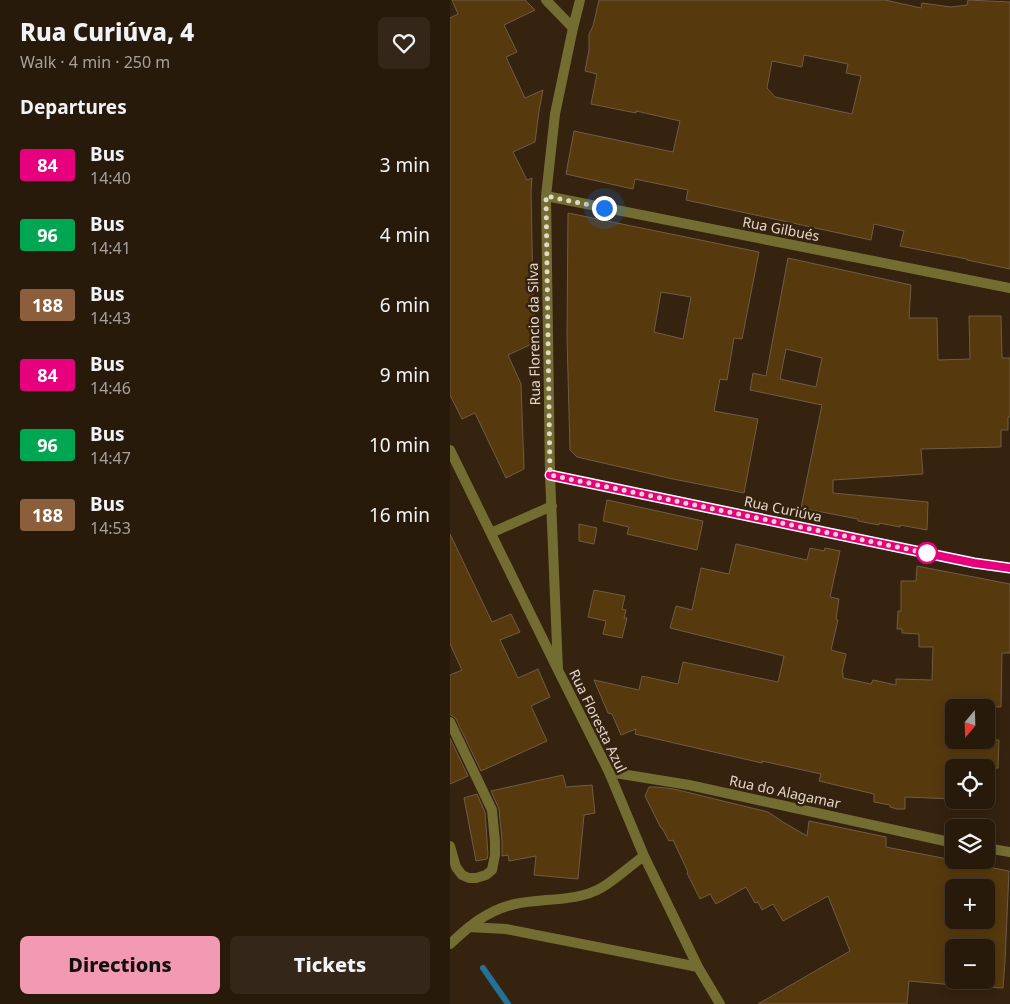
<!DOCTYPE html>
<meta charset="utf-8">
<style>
body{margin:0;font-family:"Noto Sans",sans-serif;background:#342719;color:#f1f3f6;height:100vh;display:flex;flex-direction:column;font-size:19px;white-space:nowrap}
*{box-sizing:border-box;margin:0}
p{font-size:16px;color:#a5a19d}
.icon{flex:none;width:28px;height:28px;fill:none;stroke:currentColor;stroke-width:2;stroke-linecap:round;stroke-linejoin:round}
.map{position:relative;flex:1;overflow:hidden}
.details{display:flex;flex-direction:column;background:#281a0b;width:450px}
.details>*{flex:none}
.badge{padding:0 10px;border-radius:4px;font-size:18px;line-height:32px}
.needle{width:32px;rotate:199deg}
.tools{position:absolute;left:495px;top:699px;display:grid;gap:10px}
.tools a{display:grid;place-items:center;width:50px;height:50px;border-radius:8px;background:#281a0b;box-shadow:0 2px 12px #0003,0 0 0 1px #44382c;font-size:25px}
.you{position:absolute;width:25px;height:25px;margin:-12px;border:4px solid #fff;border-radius:50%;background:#1a73e8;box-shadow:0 0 0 8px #1a73e833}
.map>.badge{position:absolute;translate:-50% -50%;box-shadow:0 0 0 2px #fff}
h2{padding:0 20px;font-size:19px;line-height:45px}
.round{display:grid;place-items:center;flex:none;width:52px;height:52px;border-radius:8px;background:#342719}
.summary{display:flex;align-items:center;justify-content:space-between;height:85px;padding:0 20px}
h1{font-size:24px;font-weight:800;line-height:38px}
.button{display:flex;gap:10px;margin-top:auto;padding:10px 20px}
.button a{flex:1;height:58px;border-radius:8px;background:#f19ab2;color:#111;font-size:20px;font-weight:800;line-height:58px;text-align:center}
.button a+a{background:#342719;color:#f1f3f6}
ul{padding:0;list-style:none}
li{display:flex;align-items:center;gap:15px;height:70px;padding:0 20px}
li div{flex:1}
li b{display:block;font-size:19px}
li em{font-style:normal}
li .badge{min-width:55px;font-weight:700;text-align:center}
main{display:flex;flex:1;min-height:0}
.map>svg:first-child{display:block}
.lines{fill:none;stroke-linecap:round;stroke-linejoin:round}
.stream{stroke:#237197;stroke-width:6}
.building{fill:#57390e;stroke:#705c46;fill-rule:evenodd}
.street{stroke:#736d32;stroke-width:10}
.line-casing{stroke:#fff;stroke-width:11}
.line{stroke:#e6007e;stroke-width:8}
.walk{stroke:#e3d6cb;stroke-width:5;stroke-dasharray:0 9}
.stop-dot{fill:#fff;stroke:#e6007e;stroke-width:2.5}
.labels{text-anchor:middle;stroke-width:5;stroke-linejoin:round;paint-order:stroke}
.street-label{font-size:14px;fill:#e3d6cb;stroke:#35220f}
</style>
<main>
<section class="details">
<div class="summary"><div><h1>Rua Curiúva, 4</h1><p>Walk · 4 min · 250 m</p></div><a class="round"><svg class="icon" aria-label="heart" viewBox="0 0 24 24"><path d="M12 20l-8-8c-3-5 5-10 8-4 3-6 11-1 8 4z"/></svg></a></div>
<h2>Departures</h2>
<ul>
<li><span class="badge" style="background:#e6007e;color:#fff">84</span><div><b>Bus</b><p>14:40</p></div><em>3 min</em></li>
<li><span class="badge" style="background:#00a651;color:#fff">96</span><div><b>Bus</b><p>14:41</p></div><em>4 min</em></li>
<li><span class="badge" style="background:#8b5e3c;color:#fff">188</span><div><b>Bus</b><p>14:43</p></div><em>6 min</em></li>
<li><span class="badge" style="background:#e6007e;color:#fff">84</span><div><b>Bus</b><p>14:46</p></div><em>9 min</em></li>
<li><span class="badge" style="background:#00a651;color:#fff">96</span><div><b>Bus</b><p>14:47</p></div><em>10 min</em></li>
<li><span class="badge" style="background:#8b5e3c;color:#fff">188</span><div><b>Bus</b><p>14:53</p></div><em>16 min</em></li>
</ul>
<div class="button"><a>Directions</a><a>Tickets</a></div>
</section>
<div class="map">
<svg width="560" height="1004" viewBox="0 0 560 1004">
<rect width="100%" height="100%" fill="#35220f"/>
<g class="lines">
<path class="stream" d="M33,968L58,1004"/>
</g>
<path class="building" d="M2,0H75L85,10L54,25L67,52L56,57L75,98L93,90L89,111L85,142L63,152L77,180L82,178L81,192L84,343L58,355L71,384L74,469L56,478L25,413L12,419L0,395V18L8,14Z
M149,0H435L471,8L472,3L501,7L517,5L518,0L560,2V269L517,260V259L450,246L454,231L424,224L421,240L236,200L238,190L185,179L183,189L116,174L124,131L223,152L230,121L186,111V113L141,104L147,74L135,71L139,50V34L143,26ZM354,55L398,64L396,73L411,76L402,114L325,97L317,88L322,61L352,67Z
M118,213L309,252L292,339L284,338L277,380L270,379L264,411L308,419L294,493L223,479L127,457L120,450L117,337ZM211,292L241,297L233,339L204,332Z
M338,258L461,285L459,318H487L488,360L520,359L519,316H551L552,358H560V417H558V430H551V447L471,449L473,474L383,480V493L478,502L477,530L450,525V527L429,523V525L408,521V519L351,508L372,405L300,390L303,373L316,376ZM336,349L372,358L366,387L330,379Z
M157,500L253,521L247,550L177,534L179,527L153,521Z
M129,524L147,528L144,544L129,541Z
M0,534L42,622L61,614L70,632L50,640L68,678L88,669L100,697L81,706L97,741L31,771L6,719L3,716L0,715V675L12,670L0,644Z
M286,544L357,560L360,548L374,551L375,548L390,551L380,597L389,599L386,619L388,620L381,650L396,654L392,673H393V678L421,684L423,680L446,685V679L482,680L483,647H469V634L452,633V629H447L448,611H451V581H466L467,566L560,584V653H552L551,707L504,706V740H549L548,768H504V799L455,797V809H447L440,807V805L424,802V794L369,781L371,774L312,761V763L185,734L186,729L171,735L162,714L158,713L144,680L189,690L192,676L228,684L233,662L328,682L334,656L220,628L226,606L242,610L251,568L279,574Z
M144,590L175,596L172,609L176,610L174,618H177L172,638L153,634L156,621L138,617Z
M0,738L18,776L0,784Z
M113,775L116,787L142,785L145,813L134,815L128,879L84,875L86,856L59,861L58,855L52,856V841L49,809L41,791Z
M199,787H206L224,789L318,812L333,822L357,836L359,821L436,837V847L559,871L555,961L553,988L536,987V948H504V985L459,981L457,1004H308L400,951L378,896L333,921L323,904L312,910L308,902L305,903L296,887L266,904L260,894L250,899L237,873L238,872L223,840L219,841L212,828H211L195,796ZM504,888H536V920H504Z
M27,794L35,812L38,854L37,859L26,861L14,798Z"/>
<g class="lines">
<path class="street" d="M96,0L123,28
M96,196L560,288
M0,450L108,670L159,772L194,856L248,967L270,1004
M100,475L524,563L560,568
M41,533L102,506
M108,670L100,475L96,196L105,114L123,28L130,0
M0,722L42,810L45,842V855L42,870L36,875L26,878H19L12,875L6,867L0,846
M159,772L239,785L504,843
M536,848L560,852
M19,927L56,929L248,967
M0,944C19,926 38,910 65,904C92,898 127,902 151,888C165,880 181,865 194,856"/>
</g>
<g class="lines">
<g class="line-casing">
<path id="line" d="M100,475L524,563L560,568"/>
</g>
<use href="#line" class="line"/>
<path class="walk" d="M154,208L96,196L100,475L486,555L477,553"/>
</g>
<circle class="stop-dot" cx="477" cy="553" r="10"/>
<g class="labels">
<g class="street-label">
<text transform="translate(331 229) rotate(11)" y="5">Rua Gilbués</text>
<text transform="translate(84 334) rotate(-91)" y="5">Rua Florencio da Silva</text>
<text transform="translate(333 509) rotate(12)" y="5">Rua Curiúva</text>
<text transform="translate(148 721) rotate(64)" y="5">Rua Floresta Azul</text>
<text transform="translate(335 792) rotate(12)" y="5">Rua do Alagamar</text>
</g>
</g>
</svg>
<div class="tools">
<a><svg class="needle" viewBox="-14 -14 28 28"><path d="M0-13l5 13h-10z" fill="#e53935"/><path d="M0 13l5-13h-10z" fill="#a5a19d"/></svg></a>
<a><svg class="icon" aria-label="locate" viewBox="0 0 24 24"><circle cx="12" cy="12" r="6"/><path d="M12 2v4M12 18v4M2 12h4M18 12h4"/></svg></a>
<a><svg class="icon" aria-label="layers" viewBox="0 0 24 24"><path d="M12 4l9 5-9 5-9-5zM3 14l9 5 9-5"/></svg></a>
<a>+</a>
<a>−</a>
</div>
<div class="you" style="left:154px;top:208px"></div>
</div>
</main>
